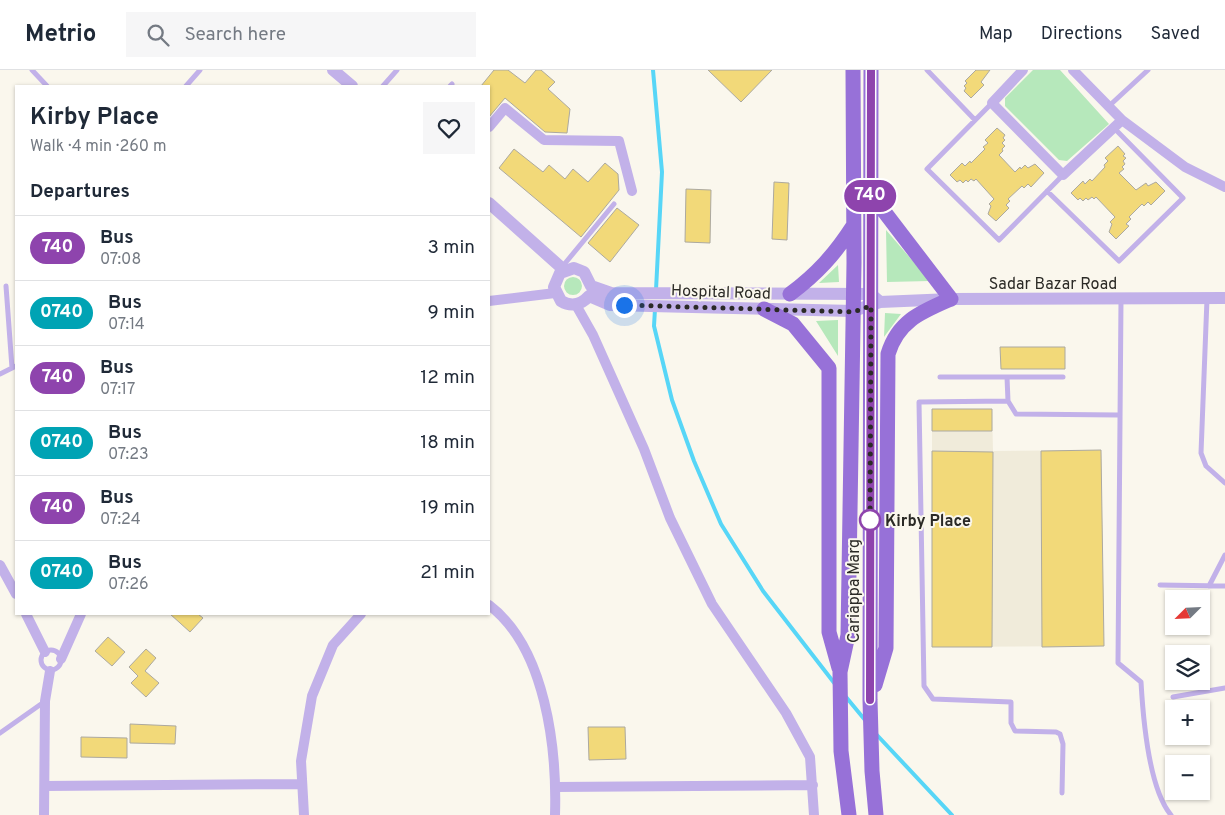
<!DOCTYPE html>
<meta charset="utf-8">
<style>
body{margin:0;font-family:Overpass,sans-serif;background:#f6f6f7;color:#1f2937;height:100vh;display:flex;flex-direction:column;font-size:19px;white-space:nowrap}
*{box-sizing:border-box;margin:0}
p{font-size:16px;color:#747a83}
.icon{flex:none;width:28px;height:28px;fill:none;stroke:currentColor;stroke-width:2;stroke-linecap:round;stroke-linejoin:round}
.map{position:relative;flex:1;overflow:hidden}
.side{position:absolute;left:15px;top:15px;width:475px;height:530px;display:flex;flex-direction:column;background:#fff;border-radius:0px;box-shadow:0 1px 4px #0004}
.side>*{flex:none}
.badge{padding:0 10px;border-radius:16px;font-size:18px;line-height:32px}
.needle{width:32px;rotate:246deg}
.fabs{position:absolute;left:1165px;top:520px;display:grid;gap:10px}
.fabs a{display:grid;place-items:center;width:45px;height:45px;border-radius:0px;background:#fff;box-shadow:0 1px 4px #0004;font-size:25px}
.you{position:absolute;width:25px;height:25px;margin:-12px;border:4px solid #fff;border-radius:50%;background:#1a73e8;box-shadow:0 0 0 8px #1a73e833}
.map>.badge{position:absolute;translate:-50% -50%;box-shadow:0 0 0 2px #fff}
h2{padding:0 15px;font-size:19px;line-height:45px}
.round{display:grid;place-items:center;flex:none;width:52px;height:52px;border-radius:0px;background:#f6f6f7}
.headline{display:flex;align-items:center;justify-content:space-between;height:85px;padding:0 15px}
h1{font-size:24px;font-weight:700;line-height:38px}
ul{padding:0;list-style:none}
li{display:flex;align-items:center;gap:15px;height:65px;padding:0 15px;border-top:1px solid #e0e1e3}
li div{flex:1}
li b{display:block;font-size:19px}
li em{font-style:normal}
li .badge{min-width:55px;font-weight:700;text-align:center}
header{display:flex;align-items:center;gap:30px;box-sizing:border-box;height:70px;padding:0 25px;background:#fff;border-bottom:1px solid #e0e1e3}
header strong{font-size:24px}
nav{display:flex;gap:28px;margin-inline-start:auto;font-size:18px}
.search{width:350px;height:45px;background:#f6f6f7;display:flex;align-items:center;gap:12px;box-sizing:border-box;padding:0 18px;border-radius:0px;color:#747a83;font-size:19px}
.map>svg:first-child{display:block}
.built{fill:#f0ebda}
.green{fill:#b6e8bb}
.lines{fill:none;stroke-linecap:round;stroke-linejoin:round}
.stream{stroke:#57d6f7;stroke-width:4}
.building{fill:#f2d979;stroke:#aca9a0}
.service{stroke:#c2b1e9;stroke-width:5}
.minor{stroke:#c2b1e9;stroke-width:10}
.tertiary{stroke:#c2b1e9;stroke-width:12}
.primary{stroke:#9771d8;stroke-width:15}
.line-casing{stroke:#fff;stroke-width:11}
.line{stroke:#8e44ad;stroke-width:8}
.walk{stroke:#2b2a26;stroke-width:5;stroke-dasharray:0 9}
.stop-dot{fill:#fff;stroke:#8e44ad;stroke-width:2.5}
.labels{text-anchor:middle;stroke-width:4;stroke-linejoin:round;paint-order:stroke}
.street-label{font-size:16px;fill:#2b2a26;stroke:#faf7ed}
.stop-label{font-size:16px;font-weight:bold;fill:#2b2a26;stroke:#faf7ed;text-anchor:start}
</style>
<header>
<strong>Metrio</strong>
<div class="search"><svg class="icon" aria-label="search" viewBox="0 0 24 24"><circle cx="10" cy="10" r="6"/><path d="M15 15l6 6"/></svg>Search here</div>
<nav><a>Map</a><a>Directions</a><a>Saved</a></nav>
</header>
<div class="map">
<svg width="1225" height="745" viewBox="0 0 1225 745">
<rect width="100%" height="100%" fill="#faf7ed"/>
<path class="built" d="M932,339H992L993,381L1101,380L1104,576L932,577Z"/>
<path class="green" d="M1033,0H1060L1109,54L1067,91L1059,90L1005,36V28Z
M886,160L930,211L887,212Z
M838,195L839,212L819,213Z
M564 216a9 9 0 1 1 18 0a9 9 0 1 1-18 0Z
M885,243L901,244L884,267Z
M838,250V286L816,251Z"/>
<g class="lines">
<path class="stream" d="M653,0L662,102L656,220
M655,239L654,256L672,330L694,391L721,454L763,521L835,614
M846,627L865,650
M876,664L952,745"/>
</g>
<path class="building" d="M494,0H508L525,13L536,0H541L555,12L548,19L570,39L567,63L545,62L505,28L489,47V16H481Z
M708,0H772L741,32Z
M976,0H990L981,12L984,15L971,28L964,21L966,18L964,16L967,13L965,11Z
M997,58L1005,65L1003,68L1005,70L1002,73L1005,76L1002,79L1003,81L999,85L1015,102L1020,97L1021,99L1025,95L1028,98L1035,94L1044,103L1031,117L1028,114L1024,118L1022,116L1008,129L1010,131L1006,135L1009,138L996,151L988,144L991,136L989,134L994,129L976,109L974,111L971,109L968,112L966,110L963,113L960,110L957,112L950,105L962,93L965,96L970,91L971,93L985,79L983,77L988,73L985,70Z
M1118,76L1125,84L1123,86L1126,88L1123,91L1125,94L1122,97L1124,99L1119,103L1136,120L1146,113L1148,116L1156,112L1165,121L1151,135L1148,132L1144,136L1142,134L1129,147L1131,149L1126,154L1129,156L1116,169L1109,162L1112,154L1110,152L1115,147L1096,127L1094,129L1092,127L1088,130L1086,128L1083,131L1080,128L1078,130L1071,123L1083,111L1085,114L1090,109L1092,111L1105,97L1104,95L1108,91L1105,88Z
M514,79L543,102L549,95L565,109L573,99L588,112L605,93L618,104L619,120L581,167L499,98Z
M774,112L789,113L787,170L772,169Z
M686,119L711,120L710,173L685,172Z
M617,138L639,155L610,192L588,173Z
M1000,277H1065V299H1001Z
M932,339H992V361H932Z
M1101,380L1104,576L1042,577L1041,381Z
M932,381L993,382L992,577H932Z
M170,544H198L203,548L190,562Z
M108,567L125,582L112,596L95,581Z
M146,579L156,588L145,601L159,613L146,627L131,613L138,606L129,597Z
M130,654L176,656L175,674L130,673Z
M588,657H625L626,689L589,690Z
M81,667L127,668V688L81,687Z"/>
<g class="lines">
<path class="service" d="M32,0L47,16
M927,0L975,50
M186,16L200,0
M383,16L397,0
M450,16L452,14
M992,33L927,99L999,170L1063,105
M1109,36L1148,0
M1047,121L1119,191L1183,128L1114,58
M562,197L614,134
M6,216L12,298
M1207,229L1201,383L1206,396L1225,413
M1121,230L1118,593L1141,612C1143,647 1149,719 1171,745
M0,304L16,296
M940,307H1007
M1008,331L1007,307H1063
M1160,515L1225,516
M1209,516L1225,485
M41 590a10 10 0 1 1 20 0a10 10 0 1 1-20 0Z
M1173,627L1225,618
M0,663L44,632
M1062,723L1063,674L1060,664L1056,662L1015,661L1011,653V632L933,629L924,616L919,332L1008,331L1016,344L1118,345"/>
<path class="minor" d="M1023,0L992,33L1063,105L1122,50
M1073,0L1122,50L1185,97L1225,117
M489,57L505,38L544,70L619,71L632,121
M489,231L555,223
M576,235L593,265L644,379L670,448L712,534L786,643L810,687L814,745
M0,495L16,524
M489,535C546,578 557,679 555,745
M26,544L45,582
M61,589L81,544
M45,716L301,714
M556,717L813,715
M44,745L45,631L50,601
M304,745L301,691L312,626L333,575L361,544"/>
<path class="tertiary" d="M333,0L352,16
M489,133L564,200
M880,232L871,224L611,223L591,216L584,202L574,198L560,203L554,217L561,231C571,237 581,235 589,226L610,235L853,241L880,232L951,229L1225,228"/>
<path class="primary" d="M871,0L870,630L872,701L876,745
M870,123L951,229C921,242 898,251 888,284L886,578L875,615
M790,224C817,204 835,184 853,156
M764,239L793,254L829,298V562L839,598
M849,745L841,681L840,602L848,565L854,193L853,0"/>
</g>
<g class="lines">
<g class="line-casing">
<path id="line" d="M870,630L871,0"/>
</g>
<use href="#line" class="line"/>
<path class="walk" d="M624,235L853,242L871,236L870,456V450"/>
</g>
<circle class="stop-dot" cx="870" cy="450" r="10"/>
<g class="labels">
<g class="street-label">
<text x="1053" y="219">Sadar Bazar Road</text>
<text transform="translate(721 221) rotate(2)" y="6">Hospital Road</text>
<text transform="translate(853 521) rotate(-90)" y="6">Cariappa Marg</text>
</g>
<g class="stop-label">
<text x="885" y="456">Kirby Place</text>
</g>
</g>
</svg>
<div class="fabs">
<a><svg class="needle" viewBox="-14 -14 28 28"><path d="M0-13l5 13h-10z" fill="#e53935"/><path d="M0 13l5-13h-10z" fill="#747a83"/></svg></a>
<a><svg class="icon" aria-label="layers" viewBox="0 0 24 24"><path d="M12 4l9 5-9 5-9-5zM3 14l9 5 9-5"/></svg></a>
<a>+</a>
<a>−</a>
</div>
<div class="you" style="left:624px;top:235px"></div>
<b class="badge" style="left:870px;top:126px;background:#8e44ad;color:#fff">740</b>
<section class="side">
<div class="headline"><div><h1>Kirby Place</h1><p>Walk · 4 min · 260 m</p></div><a class="round"><svg class="icon" aria-label="heart" viewBox="0 0 24 24"><path d="M12 20l-8-8c-3-5 5-10 8-4 3-6 11-1 8 4z"/></svg></a></div>
<h2>Departures</h2>
<ul>
<li><span class="badge" style="background:#8e44ad;color:#fff">740</span><div><b>Bus</b><p>07:08</p></div><em>3 min</em></li>
<li><span class="badge" style="background:#00a3b4;color:#fff">0740</span><div><b>Bus</b><p>07:14</p></div><em>9 min</em></li>
<li><span class="badge" style="background:#8e44ad;color:#fff">740</span><div><b>Bus</b><p>07:17</p></div><em>12 min</em></li>
<li><span class="badge" style="background:#00a3b4;color:#fff">0740</span><div><b>Bus</b><p>07:23</p></div><em>18 min</em></li>
<li><span class="badge" style="background:#8e44ad;color:#fff">740</span><div><b>Bus</b><p>07:24</p></div><em>19 min</em></li>
<li><span class="badge" style="background:#00a3b4;color:#fff">0740</span><div><b>Bus</b><p>07:26</p></div><em>21 min</em></li>
</ul>
</section>
</div>
